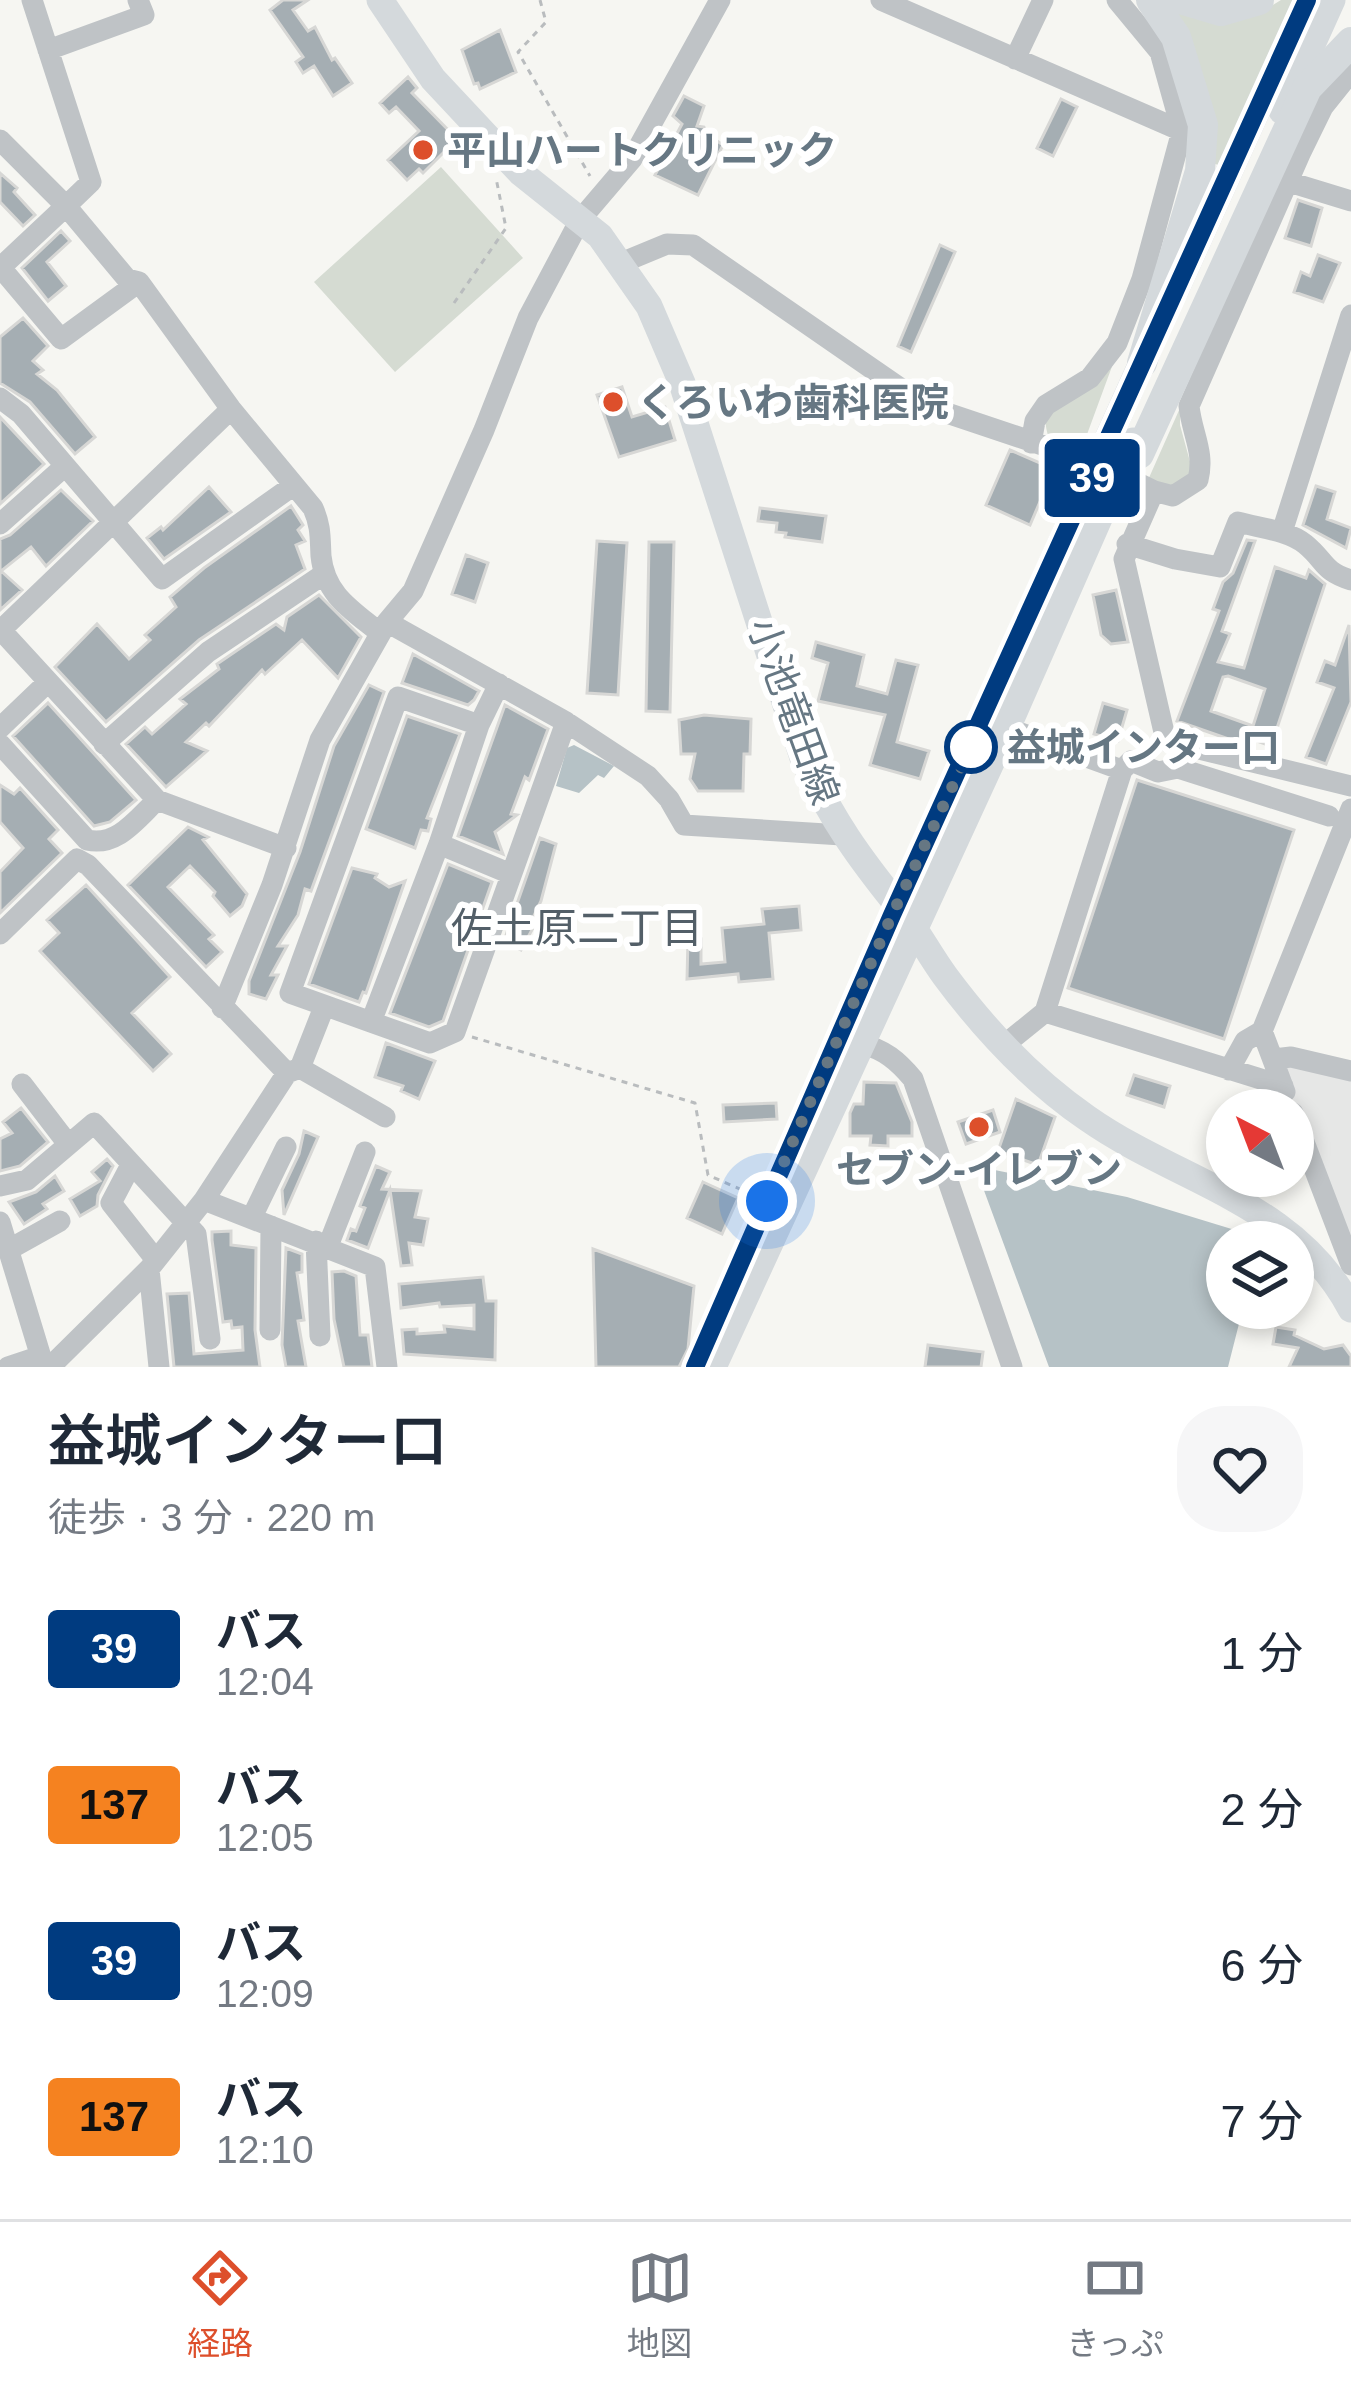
<!DOCTYPE html>
<html lang="ja">
<meta charset="utf-8">
<style>
body{margin:0;font-family:Helvetica,"Noto Sans JP",sans-serif;background:#f6f6f7;color:#1f2937;height:100vh;display:flex;flex-direction:column;font-size:45px;white-space:nowrap}
*{box-sizing:border-box;margin:0}
p{font-size:39px;color:#747a83}
.icon{flex:none;width:66px;height:66px;fill:none;stroke:currentColor;stroke-width:2;stroke-linecap:round;stroke-linejoin:round}
.map{position:relative;height:1367px;overflow:hidden}
.details{display:flex;flex-direction:column;background:#fff;flex:1}
.details>*{flex:none}
.badge{padding:0 24px;border-radius:9px;font-size:42px;line-height:78px}
.needle{width:78px;rotate:318deg}
.buttons{position:absolute;left:1206px;top:1089px;display:grid;gap:24px}
.buttons a{display:grid;place-items:center;width:108px;height:108px;border-radius:50%;background:#fff;box-shadow:0 6px 18px #0003;font-size:60px}
.you{position:absolute;width:60px;height:60px;margin:-30px;border:9px solid #fff;border-radius:50%;background:#1a73e8;box-shadow:0 0 0 18px #1a73e833}
.map>.badge{position:absolute;translate:-50% -50%;box-shadow:0 0 0 6px #fff}
.round{display:grid;place-items:center;flex:none;width:126px;height:126px;border-radius:48px;background:#f6f6f7}
.headline{display:flex;align-items:center;justify-content:space-between;height:204px;padding:0 48px}
h1{font-size:57px;font-weight:600;line-height:90px}
ul{padding:0;list-style:none}
li{display:flex;align-items:center;gap:36px;height:156px;padding:0 48px}
li div{flex:1}
li b{display:block;font-size:45px}
li em{font-style:normal}
li .badge{min-width:132px;font-weight:700;text-align:center}
.dock{display:flex;justify-content:space-around;align-items:center;height:168px;border-top:3px solid #e0e1e3;background:#fff;font-size:33px;color:#747a83}
.dock a{display:grid;justify-items:center;gap:6px}
.dock .current{color:#dd4f2b}
.map>svg:first-child{display:block}
.built{fill:#e6e7e6}
.green{fill:#d5dbd2}
.water{fill:#b6c2c6}
.building{fill:#a5aeb3;stroke:#d7d7d5;stroke-width:3;fill-rule:evenodd}
.lines{fill:none;stroke-linecap:round;stroke-linejoin:round}
.path{stroke:#b9bcbe;stroke-width:3;stroke-dasharray:6 6;stroke-linecap:butt}
.minor{stroke:#bfc3c6;stroke-width:21}
.major{stroke:#d4d9dc;stroke-width:27}
.highway{stroke:#d4d9dc;stroke-width:30}
.line-casing{stroke:#fff;stroke-width:27}
.line{stroke:#003b80;stroke-width:18}
.walk{stroke:#667783;stroke-width:12;stroke-dasharray:0 21.6}
.poi-dot{fill:#dd4f2b;stroke:#fff;stroke-width:4.5}
.stop-dot{fill:#fff;stroke:#003b80;stroke-width:6}
.labels{text-anchor:middle;stroke-width:12;stroke-linejoin:round;paint-order:stroke}
.poi-label{font-size:39px;font-weight:bold;fill:#667783;stroke:#fff;text-anchor:start}
.street-label{font-size:39px;fill:#667783;stroke:#fff}
.stop-label{font-size:39px;font-weight:bold;fill:#667783;stroke:#fff;text-anchor:start}
.neighbourhood-label{font-size:42px;fill:#535f68;stroke:#fff}
</style>
<div class="map">
<svg width="1351" height="1367" viewBox="0 0 1351 1367">
<rect width="100%" height="100%" fill="#f6f6f2"/>
<path class="built" d="M1286,1064L1351,1075V1253L1283,1074Z"/>
<path class="green" d="M1157,0L1255,16L1281,0H1293L1219,165L1207,162Z
M441,167L523,258L395,372L314,282Z
M1114,361L1082,448L1050,442C1049,438 1045,427 1046,423C1049,405 1102,386 1114,361Z
M1180,408V425L1192,469L1186,479L1173,486L1148,480Z"/>
<path class="water" d="M574,745L614,766L604,778L598,775L579,793L556,786L567,748Z
M975,1166L1127,1197L1261,1238L1260,1242H1227V1308H1243L1228,1367H1049Z"/>
<path class="building" d="M283,0H308L293,10L308,31L315,27L332,60L335,58L352,83L333,96L314,66L303,73L296,62L303,57L270,10Z
M500,30L516,72L480,89L478,83L474,84L462,50Z
M408,77L417,88L412,93L457,139L423,173L419,169L407,180L388,160L419,131L396,107L389,113L380,103Z
M684,96L704,106L697,126L704,127L707,134L723,145L698,195L655,175L682,124L673,116Z
M1061,99L1077,107L1053,156L1037,148Z
M0,173L17,188L14,192L35,215L23,226L0,202Z
M1298,200L1322,208L1311,246L1285,238Z
M61,231L70,241L47,262L66,286L48,301L22,268Z
M940,245L955,252L911,352L898,346Z
M1318,255L1340,263L1323,302L1294,292L1301,272L1310,276Z
M23,318L48,346L33,361L43,370L37,374L57,390L95,437L75,454L30,402L0,383V337Z
M622,387L632,417L665,407L675,440L619,457L597,395Z
M0,417L44,464L0,504Z
M1010,450L1054,469L1030,525L986,505Z
M1316,486L1335,492L1327,519L1351,528L1346,548L1303,525Z
M209,487L231,512L164,559L147,538L161,527L163,530Z
M61,490L93,521L46,566L31,547L1,571L22,590L0,610V539L10,535Z
M291,506L303,525L298,530L305,541L296,545L305,569L199,640L106,722L55,667L97,624L129,659L150,640L145,635L176,607L170,597L204,568Z
M760,508L826,516L822,542L785,537L786,533L776,532L777,523L758,521Z
M1247,540L1255,541L1222,631L1230,634L1218,662L1244,668L1275,567L1306,578L1309,570L1325,584L1271,746L1243,736L1240,743L1177,721L1219,611L1213,609L1223,582L1233,573ZM1228,676L1265,689L1253,726L1211,711L1223,677Z
M597,541L627,543L618,695L587,693Z
M649,542H674L670,712L646,711Z
M466,555L488,563L475,602L452,594Z
M1116,590L1128,642L1111,644L1101,635L1093,595Z
M319,595L361,637L338,678L302,640L265,674L262,670L209,726L206,723L186,742L207,751L166,787L126,744L145,727L152,734L186,704L180,699L219,669L217,664L276,624L284,630L287,617Z
M1349,625L1351,702L1326,764L1306,757L1334,688L1317,682L1325,661L1335,665Z
M816,642L864,655L857,686L887,694L896,660L918,665L897,742L929,751L920,779L870,765L885,715L818,701L828,663L812,658Z
M413,654L479,691L474,700L468,705L402,683Z
M369,685L384,692L311,891L305,889L298,915L278,946H287L271,975H278L266,999L249,994V981L300,852L334,746Z
M48,703L136,800L110,822L94,826L13,736Z
M1103,703L1127,710L1118,741L1094,734Z
M505,705L548,729L529,780L525,777L511,814L517,815L495,832L503,854L458,836Z
M704,715L751,719L750,754H744L743,791H698L690,779L695,754H681L679,720Z
M407,716L460,734L427,818L431,819L428,831L421,830L415,848L366,829Z
M1137,780L1294,830L1224,1039L1068,988Z
M0,785L14,794L20,788L58,830L49,839L62,853L0,913V872L23,848L0,822Z
M188,827L208,837L203,840L247,894L242,906L230,916L213,896L215,892L190,866L168,887L214,935L209,939L222,952L206,967L128,885Z
M540,838L556,844L541,901L529,926L533,928L521,950L504,941Z
M448,864L492,882L443,1021L429,1027L390,1013Z
M352,868L377,874L375,878L389,887L405,881L366,993L363,992L359,1002L309,984Z
M86,885L170,977L132,1013L171,1054L153,1071L40,951L59,933L47,920Z
M799,906L801,930L769,933L773,979L739,982L738,974L687,979L688,939H701V964L725,962L722,928L764,924L762,909Z
M386,1043L435,1061L419,1099L401,1091L403,1086L375,1077Z
M1134,1075L1170,1086L1164,1107L1127,1095Z
M864,1082L896,1083L912,1122V1136H888V1146L870,1145L871,1136H850V1113L854,1104H863Z
M1016,1099L1055,1117L1038,1165L998,1151Z
M776,1103L777,1119L724,1122L723,1105Z
M21,1108L48,1142L20,1166L0,1171V1139L12,1133L3,1122Z
M993,1110L1000,1132L966,1144L958,1122Z
M304,1131L318,1137L284,1215L282,1190L299,1154Z
M107,1159L113,1166L98,1195L97,1206L80,1216L70,1199L100,1181L92,1172Z
M376,1166L390,1172L382,1189L421,1191L415,1217L428,1219L423,1245L409,1243L412,1265L401,1266L390,1190L368,1248L347,1240L351,1229L356,1231L365,1208L360,1206Z
M55,1176L64,1191L43,1204L47,1209L24,1224L9,1202L36,1192Z
M703,1182L738,1198L722,1234L687,1218Z
M231,1231V1245L256,1248L255,1330L260,1367H174L167,1294L189,1293L194,1354L243,1350L242,1327L232,1328L231,1321L223,1322L212,1240V1232Z
M286,1248L302,1254V1272L297,1273L304,1320L298,1321L306,1367H286L282,1345Z
M593,1249L694,1286L688,1349L679,1367H596Z
M344,1271L356,1276L360,1335H368L372,1367H344L334,1319L332,1272Z
M483,1277L486,1301H496L495,1360L404,1354L402,1330L417,1329V1334L445,1332L444,1326L474,1329V1305L440,1307L439,1303L401,1308L399,1284Z
M1276,1327L1295,1330L1294,1335L1324,1349L1343,1345L1351,1356V1367H1289L1298,1348L1273,1344Z
M928,1345L983,1352L981,1367H925Z"/>
<g class="lines">
<path class="path" d="M540,0L546,22L518,52L590,176
M454,303L506,228L496,178
M472,1037L695,1103L708,1175L749,1193"/>
<path class="minor" d="M32,0L91,182L66,206L127,279L139,282L231,409L313,508C321,526 320,537 321,556C325,595 352,610 380,633
M881,0L1182,131
M48,50L144,15L138,0
M1015,59L1043,0
M1351,72L1323,107L1300,154L1189,406C1192,434 1205,452 1198,480L1173,496L1154,491L1124,559L1166,741L1351,786
M0,140L66,206L0,268
M1289,182L1351,201
M621,263L667,244L693,245L926,406L1099,464L1154,491
M1,268L61,339L139,282
M0,398L21,414L162,579L294,485
M231,409L1,630L157,800L286,848
M1031,443L1035,421L1046,405L1090,378L1117,343L1142,279L1182,131L1160,52L1117,0
M0,524L65,466
M1282,532L1351,315
M1127,544L1175,559L1220,567L1238,522C1259,528 1287,530 1305,544C1326,561 1322,571 1351,580
M387,622L566,722L648,776L669,799L684,825L842,835
M479,725L398,697L290,993L371,1022L439,844L479,725L499,684
M0,728L48,682
M1007,728L1122,770L1131,761L1158,772L1178,768L1329,816
M0,744L87,840C117,847 136,820 157,800
M104,744L208,652L324,574
M439,844L511,874
M0,934L77,859L88,865L287,1073L204,1200
M222,1008L272,885L320,740L387,622L413,591L484,430L528,318L580,220L632,159L720,0
M1045,1012L1283,1086
M371,1022L430,1043L455,1032L566,722
M1262,1031L1285,1092
M861,1044C884,1049 898,1061 913,1079L1012,1367
M1003,1046L1045,1012L1122,770
M1274,1059L1291,1057L1351,1071
M300,1068L324,1007
M1229,1070L1245,1041L1262,1031L1351,809
M287,1073L300,1068L385,1117
M22,1084L68,1144
M1293,1113L1351,1265
M131,1165L111,1203L156,1260
M0,1186L27,1180L94,1123L196,1234L210,1339
M252,1217L286,1147
M0,1222L44,1367
M316,1241L320,1336
M328,1246L365,1152
M8,1250L60,1221
M149,1269L159,1367
M270,1330L271,1226
M8,1367L41,1356
M50,1367L149,1269L204,1200L375,1267L387,1367"/>
<path class="major" d="M380,0L433,79L521,173L600,236L649,306L682,383L804,761C834,822 857,855 899,907C916,929 929,954 945,976C985,1030 1032,1080 1087,1118C1178,1182 1295,1202 1351,1309
M1282,111L1332,0
M1175,291L1307,0
M749,1244C881,943 1015,642 1151,343
M713,1367L1007,728L1133,441"/>
<path class="highway" d="M1184,0L1221,11L1259,0
M1142,363L1200,171L1203,125L1176,37L1151,0
M1124,460L1139,454L1307,88L1351,42"/>
</g>
<g class="lines">
<g class="line-casing">
<path id="line" d="M695,1367L892,915L1307,0"/>
</g>
<use href="#line" class="line"/>
<path class="walk" d="M767,1201L892,915L971,747"/>
</g>
<g class="poi-dot">
<circle cx="423" cy="150" r="12"/>
<circle cx="613" cy="402" r="12"/>
<circle cx="979" cy="1127" r="12"/>
</g>
<circle class="stop-dot" cx="971" cy="747" r="24"/>
<g class="labels">
<g class="poi-label">
<text x="447" y="164">平山ハートクリニック</text>
<text x="637" y="416">くろいわ歯科医院</text>
<text x="979" y="1183" text-anchor="middle">セブン-イレブン</text>
</g>
<g class="street-label">
<text transform="translate(794 711) rotate(70)" y="14">小池竜田線</text>
</g>
<g class="stop-label">
<text x="1007" y="761">益城インター口</text>
</g>
<g class="neighbourhood-label">
<text x="577" y="943">佐土原二丁目</text>
</g>
</g>
</svg>
<div class="buttons">
<a><svg class="needle" viewBox="-14 -14 28 28"><path d="M0-13l5 13h-10z" fill="#e53935"/><path d="M0 13l5-13h-10z" fill="#747a83"/></svg></a>
<a><svg class="icon" aria-label="layers" viewBox="0 0 24 24"><path d="M12 4l9 5-9 5-9-5zM3 14l9 5 9-5"/></svg></a>
</div>
<div class="you" style="left:767px;top:1201px"></div>
<b class="badge" style="left:1092px;top:478px;background:#003b80;color:#fff">39</b>
</div>
<section class="details">
<div class="headline"><div><h1>益城インター口</h1><p>徒歩 · 3 分 · 220 m</p></div><a class="round"><svg class="icon" aria-label="heart" viewBox="0 0 24 24"><path d="M12 20l-8-8c-3-5 5-10 8-4 3-6 11-1 8 4z"/></svg></a></div>
<ul>
<li><span class="badge" style="background:#003b80;color:#fff">39</span><div><b>バス</b><p>12:04</p></div><em>1 分</em></li>
<li><span class="badge" style="background:#f58220;color:#111">137</span><div><b>バス</b><p>12:05</p></div><em>2 分</em></li>
<li><span class="badge" style="background:#003b80;color:#fff">39</span><div><b>バス</b><p>12:09</p></div><em>6 分</em></li>
<li><span class="badge" style="background:#f58220;color:#111">137</span><div><b>バス</b><p>12:10</p></div><em>7 分</em></li>
</ul>
</section>
<nav class="dock">
<a class="current"><svg class="icon" aria-label="directions" viewBox="0 0 24 24"><path d="M12 3l9 9-9 9-9-9zM9 14v-3h6M13 9l2 2-2 2"/></svg>経路</a>
<a><svg class="icon" aria-label="map" viewBox="0 0 24 24"><path d="M3 6l6-2 6 2 6-2v14l-6 2-6-2-6 2zM9 4v14M15 6v14"/></svg>地図</a>
<a><svg class="icon" aria-label="tickets" viewBox="0 0 24 24"><path d="M3 7h18v10H3zM15 7v10"/></svg>きっぷ</a>
</nav>
